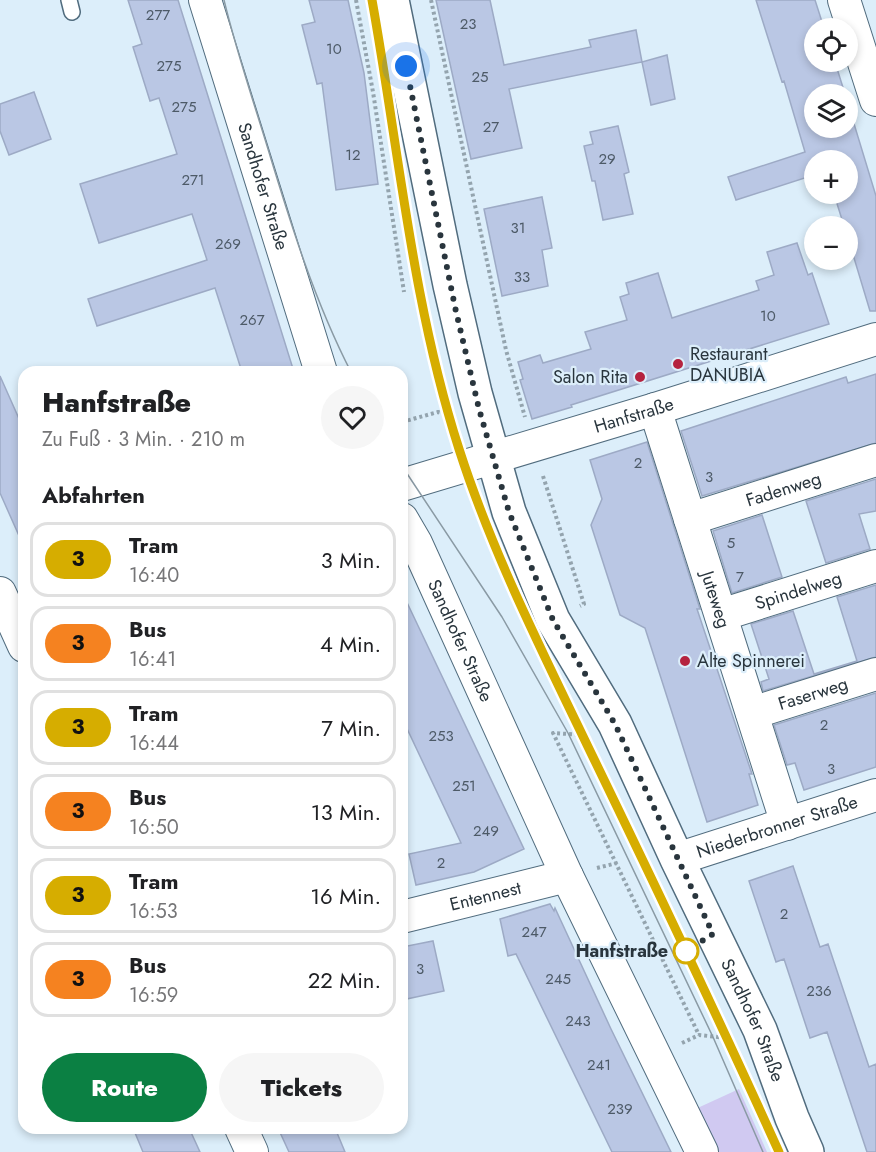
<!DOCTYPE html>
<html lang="de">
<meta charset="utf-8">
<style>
body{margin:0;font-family:Jost,sans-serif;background:#f6f6f6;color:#202124;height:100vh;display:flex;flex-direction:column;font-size:22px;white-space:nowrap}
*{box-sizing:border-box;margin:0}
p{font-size:20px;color:#757577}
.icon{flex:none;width:33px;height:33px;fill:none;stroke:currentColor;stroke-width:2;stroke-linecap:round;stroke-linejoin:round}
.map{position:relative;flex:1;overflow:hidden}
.side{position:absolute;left:18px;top:366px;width:390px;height:768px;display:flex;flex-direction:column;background:#fff;border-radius:18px;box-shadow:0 3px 9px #0003}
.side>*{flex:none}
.badge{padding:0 12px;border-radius:20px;font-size:21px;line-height:39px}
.controls{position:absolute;left:804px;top:18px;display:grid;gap:12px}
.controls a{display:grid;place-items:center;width:54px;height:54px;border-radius:50%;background:#fff;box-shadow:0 3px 9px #0003;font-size:30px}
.you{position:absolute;width:30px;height:30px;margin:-15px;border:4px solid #fff;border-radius:50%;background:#1a73e8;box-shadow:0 0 0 9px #1a73e833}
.map>.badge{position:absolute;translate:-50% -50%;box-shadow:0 0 0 3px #fff}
h2{padding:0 24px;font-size:22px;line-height:54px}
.round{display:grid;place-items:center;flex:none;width:63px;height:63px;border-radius:32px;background:#f6f6f6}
.headline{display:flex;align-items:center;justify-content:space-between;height:102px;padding:0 24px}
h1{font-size:28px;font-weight:800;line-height:45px}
.cta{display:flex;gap:12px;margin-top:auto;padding:12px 24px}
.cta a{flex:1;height:69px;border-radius:36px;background:#0b8043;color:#fff;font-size:24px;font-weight:800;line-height:69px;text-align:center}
.cta a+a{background:#f6f6f6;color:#202124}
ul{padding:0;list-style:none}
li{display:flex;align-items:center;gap:18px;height:75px;margin:0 12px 9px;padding:0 12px;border:3px solid #e0e0e0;border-radius:18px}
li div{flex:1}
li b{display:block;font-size:22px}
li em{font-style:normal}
li .badge{min-width:66px;font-weight:700;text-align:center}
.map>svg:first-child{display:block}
.green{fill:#d0c9f1}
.building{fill:#bac7e4;stroke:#9daac5;stroke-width:1.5}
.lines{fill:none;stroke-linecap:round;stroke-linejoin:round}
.service-casing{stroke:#516c7e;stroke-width:18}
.minor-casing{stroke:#516c7e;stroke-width:34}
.tertiary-casing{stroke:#516c7e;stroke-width:36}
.path{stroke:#94a4ae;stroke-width:4;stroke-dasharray:3 3;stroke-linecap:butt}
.service{stroke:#fff;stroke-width:15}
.minor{stroke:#fff;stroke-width:32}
.tertiary{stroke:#fff;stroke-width:33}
.tram{stroke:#8a9aa4;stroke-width:1.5}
.line-casing{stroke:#fff;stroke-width:14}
.line{stroke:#d6ad00;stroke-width:9}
.walk{stroke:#29353d;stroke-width:6;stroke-dasharray:0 10.8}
.poi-dot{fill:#b5233f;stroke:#dceefa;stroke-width:2}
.stop-dot{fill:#fff;stroke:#d6ad00;stroke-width:3}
.labels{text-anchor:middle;stroke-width:4.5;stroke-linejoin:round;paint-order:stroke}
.number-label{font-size:15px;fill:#4d5a67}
.street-label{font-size:18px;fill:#29353d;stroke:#dceefa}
.poi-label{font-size:18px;fill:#29353d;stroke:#dceefa;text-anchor:start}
.stop-label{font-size:18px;font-weight:bold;fill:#29353d;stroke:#dceefa;text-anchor:end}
</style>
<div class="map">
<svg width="876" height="1152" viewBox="0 0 876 1152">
<rect width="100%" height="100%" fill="#dceefa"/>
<path class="green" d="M739,1089L767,1152H711L691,1111Z"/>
<path class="building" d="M128,0H178L294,372H242L215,288L97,326L88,299L207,260L192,214L99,243L80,184L177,154L159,98L150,101L133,47L142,44Z
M309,0H348L364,73L378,184L336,190L322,83L317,84L302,25L315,22Z
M436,0H490L504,65L591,47L589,40L636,30L642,62L509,89L522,148L471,159Z
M756,0H815L824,28H814V62H835L845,94H814V128H848V104L876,196V311H870L848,238V226H844L834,194H848V160H814V175L736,200L728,177L805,152L784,81L782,82Z
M667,55L675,99L651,105L642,62Z
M34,92L51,139L9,155L0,131V104Z
M618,126L629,172L624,174L633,214L603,220L595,181H592L584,146L593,144L590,132Z
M542,197L552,248L542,250L548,286L502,296L484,209Z
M797,243L808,275L812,273L829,324L571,405L572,407L532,419L520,380L523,379L518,362L540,355L543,363L591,349L585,332L627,320L620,297L629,294L626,283L658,273L672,318L759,290L756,281L774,275L767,252Z
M876,374V443L702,496L681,431L846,377L848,383Z
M0,376L24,430V547L0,493Z
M647,442L700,609H697L752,774H749L758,805L707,822L645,628L620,615L591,525L602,499L590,460Z
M876,479V511L859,514L870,549L826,563L806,501Z
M762,515L782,577L732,593L713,531Z
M876,585V657L763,691L761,682L769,679L751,624L793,611L814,674L857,661L837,597Z
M402,592L524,849L474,872L416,885L409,854L461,843L402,718Z
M876,693V767L804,790L795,763L787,765L774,725Z
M793,866L820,947L828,944L869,1067L876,1064V1152H867L827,1032L810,1038L784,959L776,962L749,881Z
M550,904L554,911L555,908L611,1029L671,1152H612L516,954L508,956L500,919Z
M433,941L444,991L402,1000V947Z
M133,1128H189L200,1152H143Z
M278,1128H335L345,1152H289Z"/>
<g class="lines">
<g class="service-casing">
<path id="service" d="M69,0L72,12"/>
</g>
<g class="minor-casing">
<g id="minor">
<path id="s1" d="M205,0L321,372"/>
<path d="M844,0L876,100"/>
<path id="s2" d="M655,409L787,824"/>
<path id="s3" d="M402,485L655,409L876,339"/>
<path id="s4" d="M402,519L416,543L567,876L702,1152"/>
<path id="s5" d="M690,519L876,460"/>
<path d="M0,593L24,646"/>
<path id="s6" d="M721,615L876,566"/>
<path id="s7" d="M752,713L876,674"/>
<path id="s8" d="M677,859L876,795"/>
<path id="s9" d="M402,917L567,876"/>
<path d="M241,1128L252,1152"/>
</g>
</g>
<g class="tertiary-casing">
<g id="tertiary">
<path id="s10" d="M392,0L450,285L475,393L509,512L553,620L615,724L677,859L760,1030L792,1118L807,1152"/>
</g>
</g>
<path class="path" d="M356,0L373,92L404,292
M431,0L506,350L525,417
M402,422L438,412L448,415
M543,476L584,604L580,606
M584,735L553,733L699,1035
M597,868L617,863
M682,1043L699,1035L727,1038"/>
<use href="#service" class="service"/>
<use href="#minor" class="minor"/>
<use href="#tertiary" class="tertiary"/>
<path class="tram" d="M224,0C236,50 253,100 268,149C291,225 315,302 351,372
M372,0C399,146 410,295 455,437C489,545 541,647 589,749C654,883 718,1017 779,1152
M402,466L502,617L568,733L713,1037L763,1152"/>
</g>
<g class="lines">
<g class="line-casing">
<path id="line" d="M372,0C399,150 412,303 459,449C493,555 544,655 592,755C656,887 719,1019 779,1152"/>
</g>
<use href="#line" class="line"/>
<path class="walk" d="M406,66L455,307L479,409L509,512L553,620L615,724L713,934L686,951"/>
</g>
<g class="poi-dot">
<circle cx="678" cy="364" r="6"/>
<circle cx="640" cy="377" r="6"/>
<circle cx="685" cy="661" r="6"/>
</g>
<circle class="stop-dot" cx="686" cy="951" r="12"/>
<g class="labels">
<g class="number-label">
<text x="158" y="20">277</text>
<text x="468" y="29">23</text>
<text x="334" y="54">10</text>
<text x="169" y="71">275</text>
<text x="480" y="82">25</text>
<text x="184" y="112">275</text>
<text x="491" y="132">27</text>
<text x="353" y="160">12</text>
<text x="607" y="164">29</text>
<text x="193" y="185">271</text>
<text x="518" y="233">31</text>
<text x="228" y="249">269</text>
<text x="522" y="282">33</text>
<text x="768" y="321">10</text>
<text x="252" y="325">267</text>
<text x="638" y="468">2</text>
<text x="709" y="482">3</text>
<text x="731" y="548">5</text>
<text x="740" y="582">7</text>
<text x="824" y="730">2</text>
<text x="441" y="741">253</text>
<text x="831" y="774">3</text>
<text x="464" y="791">251</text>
<text x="486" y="836">249</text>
<text x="441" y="868">2</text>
<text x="784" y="919">2</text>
<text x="534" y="937">247</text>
<text x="420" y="974">3</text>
<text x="558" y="984">245</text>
<text x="819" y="996">236</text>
<text x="578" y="1026">243</text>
<text x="599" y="1070">241</text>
<text x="620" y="1114">239</text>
</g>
<g class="street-label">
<text dy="6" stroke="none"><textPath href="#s1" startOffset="195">Sandhofer Straße</textPath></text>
<text dy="6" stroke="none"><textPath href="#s3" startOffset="242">Hanfstraße</textPath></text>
<text dy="6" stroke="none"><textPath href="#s5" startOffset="98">Fadenweg</textPath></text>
<text dy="6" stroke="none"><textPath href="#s6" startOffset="81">Spindelweg</textPath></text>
<text dy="6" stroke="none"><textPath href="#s2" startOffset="200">Juteweg</textPath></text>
<text dy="6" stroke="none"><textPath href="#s4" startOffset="135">Sandhofer Straße</textPath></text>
<text dy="6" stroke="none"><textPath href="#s7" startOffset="64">Faserweg</textPath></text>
<text dy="6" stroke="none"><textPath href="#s8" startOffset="105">Niederbronner Straße</textPath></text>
<text dy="6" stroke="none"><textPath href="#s9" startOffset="86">Entennest</textPath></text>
<text dy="6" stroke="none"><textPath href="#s10" startOffset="1090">Sandhofer Straße</textPath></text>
</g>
<g class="poi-label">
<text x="690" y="360">Restaurant<tspan x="690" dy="21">DANUBIA</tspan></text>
<text x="628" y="383" text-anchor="end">Salon Rita</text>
<text x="697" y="667">Alte Spinnerei</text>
</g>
<g class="stop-label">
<text x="668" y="957">Hanfstraße</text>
</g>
</g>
</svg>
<div class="controls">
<a><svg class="icon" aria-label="locate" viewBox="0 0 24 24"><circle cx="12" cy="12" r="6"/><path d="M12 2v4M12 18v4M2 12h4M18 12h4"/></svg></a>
<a><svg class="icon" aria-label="layers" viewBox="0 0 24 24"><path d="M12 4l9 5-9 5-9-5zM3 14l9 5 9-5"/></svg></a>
<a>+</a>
<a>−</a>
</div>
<div class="you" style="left:406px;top:66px"></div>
<section class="side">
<div class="headline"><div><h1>Hanfstraße</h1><p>Zu Fuß · 3 Min. · 210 m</p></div><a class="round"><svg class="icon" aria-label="heart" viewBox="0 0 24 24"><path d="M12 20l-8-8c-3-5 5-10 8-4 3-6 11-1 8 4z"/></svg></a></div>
<h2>Abfahrten</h2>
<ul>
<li><span class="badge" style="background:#d6ad00;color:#111">3</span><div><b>Tram</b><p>16:40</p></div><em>3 Min.</em></li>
<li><span class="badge" style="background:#f58220;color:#111">3</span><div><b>Bus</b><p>16:41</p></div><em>4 Min.</em></li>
<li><span class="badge" style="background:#d6ad00;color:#111">3</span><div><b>Tram</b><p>16:44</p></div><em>7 Min.</em></li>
<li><span class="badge" style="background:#f58220;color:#111">3</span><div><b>Bus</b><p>16:50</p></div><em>13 Min.</em></li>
<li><span class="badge" style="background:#d6ad00;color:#111">3</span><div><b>Tram</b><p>16:53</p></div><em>16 Min.</em></li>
<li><span class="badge" style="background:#f58220;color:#111">3</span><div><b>Bus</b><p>16:59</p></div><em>22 Min.</em></li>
</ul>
<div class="cta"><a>Route</a><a>Tickets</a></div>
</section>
</div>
